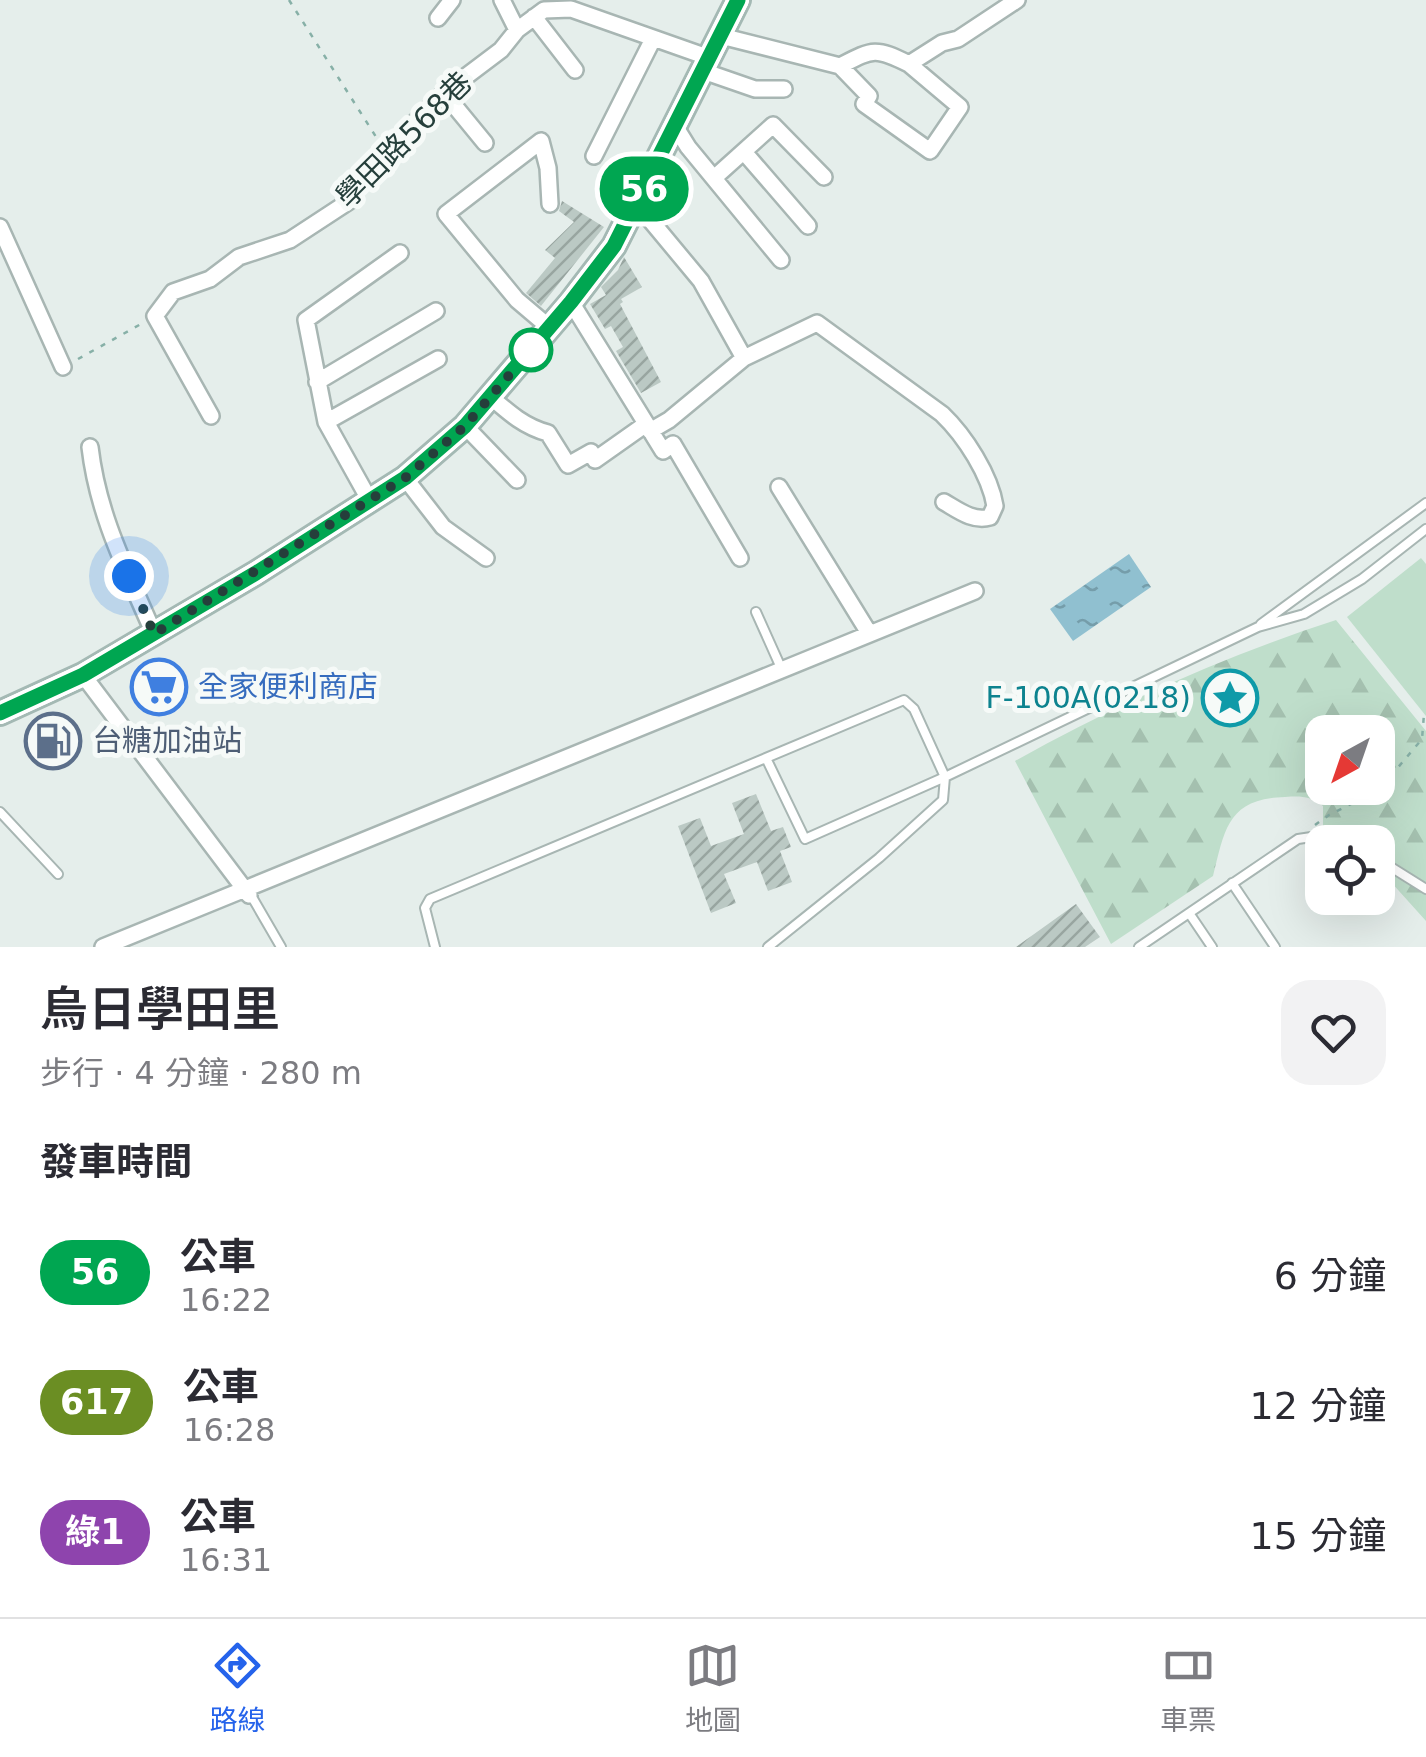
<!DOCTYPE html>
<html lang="zh-TW">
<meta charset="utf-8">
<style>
body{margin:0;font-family:"DejaVu Sans","Noto Sans TC",sans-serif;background:#f2f2f3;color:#2b2b33;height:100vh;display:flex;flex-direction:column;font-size:38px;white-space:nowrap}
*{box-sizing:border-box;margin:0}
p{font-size:32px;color:#7c7c81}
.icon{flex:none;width:55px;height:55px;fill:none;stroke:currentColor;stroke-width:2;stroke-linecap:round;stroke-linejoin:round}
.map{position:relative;height:947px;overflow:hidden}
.sheet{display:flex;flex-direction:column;background:#fff;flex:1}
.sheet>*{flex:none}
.badge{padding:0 20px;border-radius:32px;font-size:35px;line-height:65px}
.needle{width:65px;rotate:220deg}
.controls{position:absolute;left:1305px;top:715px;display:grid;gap:20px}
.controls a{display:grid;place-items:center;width:90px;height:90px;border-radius:20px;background:#fff;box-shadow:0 10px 40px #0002;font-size:50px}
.you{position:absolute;width:50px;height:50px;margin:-25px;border:8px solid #fff;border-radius:50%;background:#1a73e8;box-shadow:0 0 0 15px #1a73e833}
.map>.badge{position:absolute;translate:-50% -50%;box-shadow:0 0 0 5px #fff}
h2{padding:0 40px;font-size:38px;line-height:90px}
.round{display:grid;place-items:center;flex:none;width:105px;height:105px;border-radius:30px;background:#f2f2f3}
.summary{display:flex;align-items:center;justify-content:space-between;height:170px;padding:0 40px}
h1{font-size:48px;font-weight:600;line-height:75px}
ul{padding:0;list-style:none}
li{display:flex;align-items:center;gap:30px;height:130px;padding:0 40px}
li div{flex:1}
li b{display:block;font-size:38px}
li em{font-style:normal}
li .badge{min-width:110px;font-weight:700;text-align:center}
.tabs{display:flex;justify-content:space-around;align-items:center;height:140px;border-top:2px solid #e1e1e2;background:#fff;font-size:28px;color:#7c7c81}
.tabs a{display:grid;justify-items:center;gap:5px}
.tabs .on{color:#2563eb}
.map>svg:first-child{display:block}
.green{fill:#bfdecb}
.forest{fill:url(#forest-firs);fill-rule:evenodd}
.water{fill:url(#water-ripples)}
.building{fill:url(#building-hatch)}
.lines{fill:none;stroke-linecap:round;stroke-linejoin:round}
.service-casing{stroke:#a8b6b3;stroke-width:12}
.minor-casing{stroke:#a8b6b3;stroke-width:20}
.secondary-casing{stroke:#a4b9b4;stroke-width:28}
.path{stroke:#87b0a7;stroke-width:2.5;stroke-dasharray:5 8;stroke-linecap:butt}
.service{stroke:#fff;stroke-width:8}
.minor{stroke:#fff;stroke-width:15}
.secondary{stroke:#fff;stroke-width:22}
.line-casing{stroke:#fff;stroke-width:22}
.line{stroke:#00a651;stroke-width:15}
.walk{stroke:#253f3b;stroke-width:10;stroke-dasharray:0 18}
.stop-dot{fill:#fff;stroke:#00a651;stroke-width:5}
.labels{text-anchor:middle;stroke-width:10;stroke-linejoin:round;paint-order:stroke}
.street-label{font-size:30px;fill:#253f3b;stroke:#f6faf8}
.shop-label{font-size:30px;fill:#366cbe;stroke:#f6faf8;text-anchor:start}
.culture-label{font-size:30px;fill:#0d838f;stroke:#f6faf8;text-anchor:end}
.service-label{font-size:30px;fill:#4e5e75;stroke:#f6faf8;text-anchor:start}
</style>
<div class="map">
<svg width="1426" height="947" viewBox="0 0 1426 947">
<defs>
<pattern id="forest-firs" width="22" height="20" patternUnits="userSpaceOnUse" patternTransform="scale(2.5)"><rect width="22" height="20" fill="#bfdecb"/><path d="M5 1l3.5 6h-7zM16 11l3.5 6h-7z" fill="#a4c0af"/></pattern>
<pattern id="water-ripples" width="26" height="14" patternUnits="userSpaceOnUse" patternTransform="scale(2.5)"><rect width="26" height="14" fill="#90c0d0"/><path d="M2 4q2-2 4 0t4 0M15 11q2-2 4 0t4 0" fill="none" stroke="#759daa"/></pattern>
<pattern id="building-hatch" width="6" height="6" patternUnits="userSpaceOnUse" patternTransform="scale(2.5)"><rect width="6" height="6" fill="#bbc9c4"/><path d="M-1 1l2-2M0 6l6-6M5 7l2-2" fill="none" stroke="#98a5a0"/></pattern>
</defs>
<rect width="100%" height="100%" fill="#e5eeeb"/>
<path class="green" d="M1421,558L1426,564V716L1347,617Z"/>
<path class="forest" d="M1336,620L1426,731V921L1390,881L1378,874V842H1323V806C1309,796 1302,796 1285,797C1228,799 1225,828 1213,876L1111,944L1015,761C1117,704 1225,656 1336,620ZM1322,732H1378V788H1322Z"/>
<path class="water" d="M1129,554L1151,587L1073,641L1050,609Z"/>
<path class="building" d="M562,201L604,227L541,306L526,293L555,258L545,250L574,222L559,211Z
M624,257L642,287L621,299L623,302L620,304L661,382L641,393L616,351L623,347L611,326L605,329L590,304L606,295L601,287L618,270Z
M756,794L771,831L783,827L791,847L780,851L792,882L768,891L757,862L724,874L736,903L711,913L678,826L700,818L711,846L744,834L732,803Z
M1076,904L1100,937L1085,947H1016Z"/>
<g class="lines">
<g class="service-casing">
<path id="service" d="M756,612L782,670
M1261,624L1426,503
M766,758L805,839L945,777L1258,627L1304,614L1362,579L1426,529
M0,812L58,874
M1378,859L1426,889
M1232,883L1275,947
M252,897L281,947
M1189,913L1212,947
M435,947L425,908L430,899L904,700L914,709L945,777L943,800L879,858L768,947
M1139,947L1298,839L1318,836L1340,842"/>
</g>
<g class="minor-casing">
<path id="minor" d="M502,0L517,30
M534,17L575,70
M438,18L452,0
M721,36L840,66L869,96L864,104L930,151L960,107L909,64
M840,66C873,49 875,47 909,64L942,43L958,39L1017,0
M703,71L755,89H784
M444,93L485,143
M675,126L688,147L781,260
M744,152L808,226
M594,156L653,39
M714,178L773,125L824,177
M637,204L701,281L744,358
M0,227L63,367
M571,302L663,451L673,444L740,558
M550,328L517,300L446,214L541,141L548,168L550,204
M317,382L436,311
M492,398C509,413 525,427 548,433L568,465L591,452L595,460L646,424
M211,416L155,316L173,292L210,279L239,257L290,240L348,202V190L444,93L501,50L517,30L544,10L571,9L710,58
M326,422L438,359
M465,426L517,480
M650,431L669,420L744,358L817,323L942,414C965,436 990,475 995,506L990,517C973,522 958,510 944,502
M90,447C98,516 127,571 154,634
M405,478L443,527L486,558
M779,487L869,633
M370,501L326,422L306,320L400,253
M83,675L249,895
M103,947L975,591"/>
</g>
<g class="secondary-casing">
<path id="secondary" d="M0,713L83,675L256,573L405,478L465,426L571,302L614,246L738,0"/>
</g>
<path class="path" d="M289,0L378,140
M78,359L141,324
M1315,825L1329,815L1379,790L1422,739L1424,714"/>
<use href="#service" class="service"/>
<use href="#minor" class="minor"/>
<use href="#secondary" class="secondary"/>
</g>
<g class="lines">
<g class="line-casing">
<path id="line" d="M0,713L83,675L256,573L405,478L465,426L571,302L614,246L738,0"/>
</g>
<use href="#line" class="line"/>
<path class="walk" d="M129,576L154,634L405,478L465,426L531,350"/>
</g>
<defs>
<g id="supermarket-ring" transform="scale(2.875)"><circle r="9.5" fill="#f6faf8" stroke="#3f7fe0" stroke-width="1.5"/><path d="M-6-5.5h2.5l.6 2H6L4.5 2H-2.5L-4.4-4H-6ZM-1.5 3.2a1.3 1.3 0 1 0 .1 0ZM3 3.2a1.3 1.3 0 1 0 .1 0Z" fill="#3f7fe0"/></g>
<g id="sight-ring" transform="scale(2.875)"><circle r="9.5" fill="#f6faf8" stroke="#0f9aa8" stroke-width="1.5"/><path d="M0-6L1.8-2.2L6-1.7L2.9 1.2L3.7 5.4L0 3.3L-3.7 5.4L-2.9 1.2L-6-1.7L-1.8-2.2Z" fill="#0f9aa8"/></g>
<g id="fuel-ring" transform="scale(2.875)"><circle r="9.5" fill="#f6faf8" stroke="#5c6f8a" stroke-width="1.5"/><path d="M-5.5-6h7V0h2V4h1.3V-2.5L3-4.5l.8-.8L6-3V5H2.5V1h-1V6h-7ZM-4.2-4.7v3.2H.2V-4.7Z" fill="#5c6f8a"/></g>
</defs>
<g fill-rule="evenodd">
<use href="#supermarket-ring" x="159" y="687"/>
<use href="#sight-ring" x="1230" y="698"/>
<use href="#fuel-ring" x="53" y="741"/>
</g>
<circle class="stop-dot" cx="531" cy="350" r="20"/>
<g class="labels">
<g class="street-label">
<text transform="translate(404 140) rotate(-45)" y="10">學田路568巷</text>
</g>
<g class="shop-label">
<text x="198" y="697">全家便利商店</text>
</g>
<g class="culture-label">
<text x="1191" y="708">F-100A(0218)</text>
</g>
<g class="service-label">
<text x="92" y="751">台糖加油站</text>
</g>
</g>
</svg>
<div class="controls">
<a><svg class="needle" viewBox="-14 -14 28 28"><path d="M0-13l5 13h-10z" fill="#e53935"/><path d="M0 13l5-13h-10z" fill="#7c7c81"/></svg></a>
<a><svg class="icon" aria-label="locate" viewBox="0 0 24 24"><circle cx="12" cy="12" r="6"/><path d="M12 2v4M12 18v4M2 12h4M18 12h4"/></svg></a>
</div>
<div class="you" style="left:129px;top:576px"></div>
<b class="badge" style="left:644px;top:189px;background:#00a651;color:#fff">56</b>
</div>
<section class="sheet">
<div class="summary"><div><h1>烏日學田里</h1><p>步行 · 4 分鐘 · 280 m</p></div><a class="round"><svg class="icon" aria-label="heart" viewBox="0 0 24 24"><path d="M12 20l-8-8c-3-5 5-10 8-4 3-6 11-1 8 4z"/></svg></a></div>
<h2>發車時間</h2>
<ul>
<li><span class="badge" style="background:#00a651;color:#fff">56</span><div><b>公車</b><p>16:22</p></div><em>6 分鐘</em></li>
<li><span class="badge" style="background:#6b8e23;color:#fff">617</span><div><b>公車</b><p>16:28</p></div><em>12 分鐘</em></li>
<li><span class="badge" style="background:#8e44ad;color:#fff">綠1</span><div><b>公車</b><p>16:31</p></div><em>15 分鐘</em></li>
</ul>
</section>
<nav class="tabs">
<a class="on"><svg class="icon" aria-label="directions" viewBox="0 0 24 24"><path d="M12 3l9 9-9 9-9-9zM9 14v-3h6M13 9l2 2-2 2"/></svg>路線</a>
<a><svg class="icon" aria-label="map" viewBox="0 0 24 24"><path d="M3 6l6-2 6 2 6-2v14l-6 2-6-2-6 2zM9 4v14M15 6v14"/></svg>地圖</a>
<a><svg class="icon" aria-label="tickets" viewBox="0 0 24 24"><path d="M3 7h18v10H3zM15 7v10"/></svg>車票</a>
</nav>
